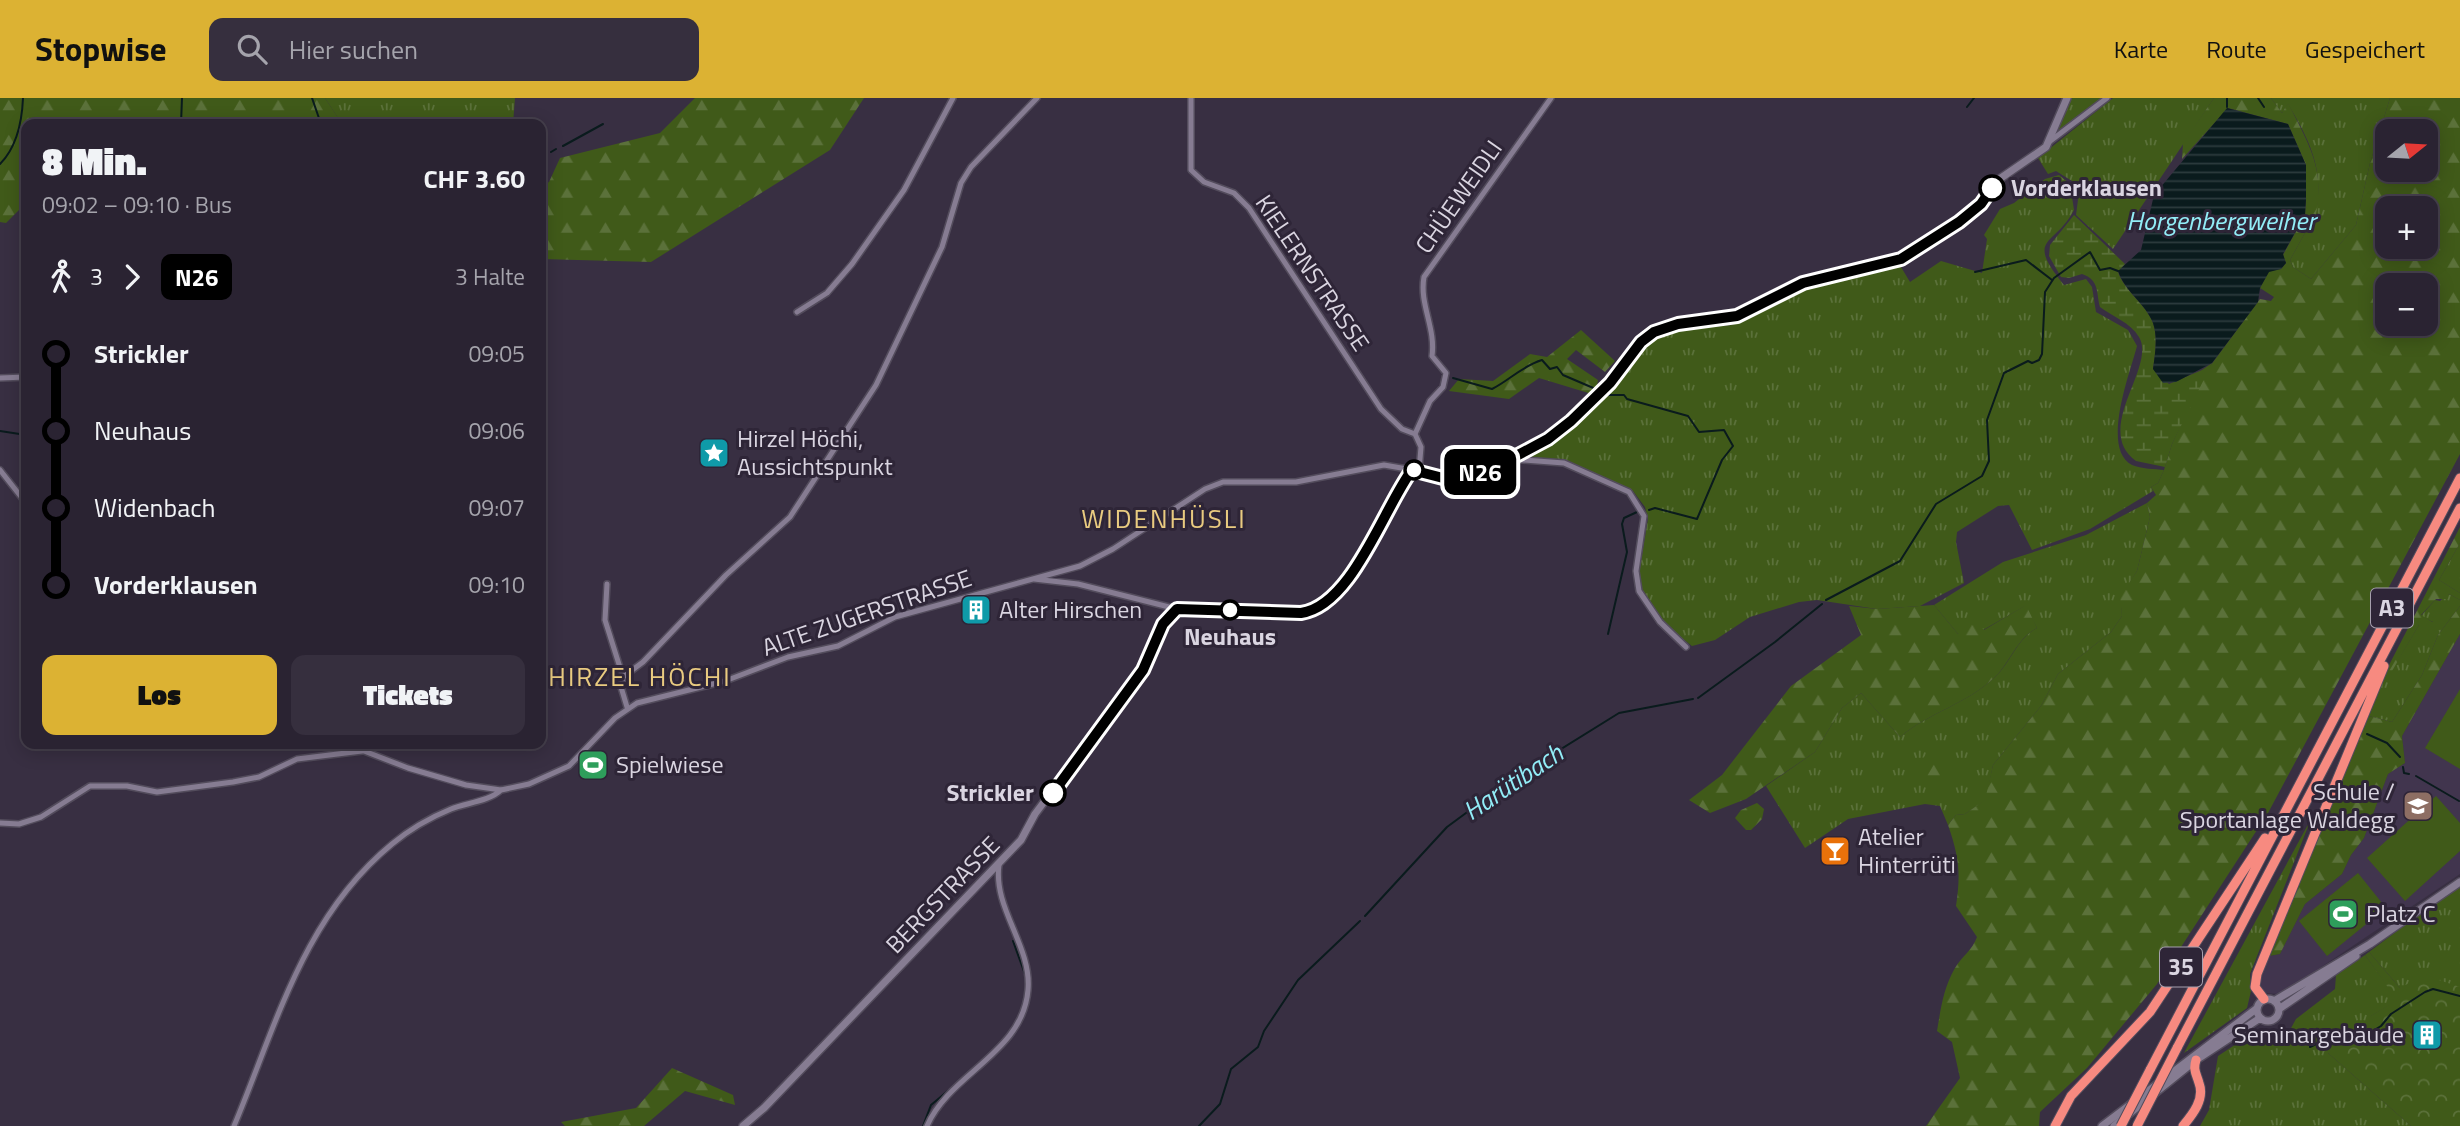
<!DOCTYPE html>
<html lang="de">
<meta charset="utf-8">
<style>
body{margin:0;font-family:"Titillium Web",sans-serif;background:#362f3e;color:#f1f3f6;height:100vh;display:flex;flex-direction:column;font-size:26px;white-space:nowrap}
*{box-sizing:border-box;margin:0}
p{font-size:23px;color:#a5a4ac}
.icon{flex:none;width:38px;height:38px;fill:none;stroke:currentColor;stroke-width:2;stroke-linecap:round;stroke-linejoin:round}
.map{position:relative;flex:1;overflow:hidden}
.panel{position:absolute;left:21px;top:21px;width:525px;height:630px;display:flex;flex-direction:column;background:#2a2332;border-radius:14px;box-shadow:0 4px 18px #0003,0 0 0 2px #46404d}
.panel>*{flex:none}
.badge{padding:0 14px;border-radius:10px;font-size:24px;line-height:46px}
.needle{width:46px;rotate:72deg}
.tools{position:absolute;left:2375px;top:21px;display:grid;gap:14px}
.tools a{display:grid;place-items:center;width:63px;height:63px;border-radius:14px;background:#2a2332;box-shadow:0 4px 18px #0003,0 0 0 2px #46404d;font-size:35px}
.map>.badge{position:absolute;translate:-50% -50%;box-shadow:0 0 0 4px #fff}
.legs{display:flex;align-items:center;gap:10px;height:77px;padding:0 21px;font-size:23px}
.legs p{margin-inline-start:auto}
.summary{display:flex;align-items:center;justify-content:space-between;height:119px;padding:0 21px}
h1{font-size:38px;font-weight:800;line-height:52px}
.action{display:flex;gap:14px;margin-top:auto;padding:14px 21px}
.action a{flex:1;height:80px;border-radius:14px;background:#dcb233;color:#111;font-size:28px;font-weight:800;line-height:80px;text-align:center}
.action a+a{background:#362f3e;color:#f1f3f6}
ul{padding:0 21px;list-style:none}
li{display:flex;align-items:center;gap:24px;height:77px;font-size:26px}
li i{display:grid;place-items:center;width:10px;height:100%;margin:0 9px;background:currentColor}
li i::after{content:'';width:18px;height:18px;margin:-9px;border:5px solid;border-radius:50%;background:#2a2332}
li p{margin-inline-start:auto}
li:first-child i{background:linear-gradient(#0000 50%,currentColor 0)}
li:last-child i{background:linear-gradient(currentColor 50%,#0000 0)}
header{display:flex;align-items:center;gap:42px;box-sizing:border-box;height:98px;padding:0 35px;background:#dcb233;color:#111}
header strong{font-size:33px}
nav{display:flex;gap:38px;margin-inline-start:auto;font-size:24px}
.search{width:490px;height:63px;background:#362f3e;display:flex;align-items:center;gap:18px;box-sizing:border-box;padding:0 24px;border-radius:14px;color:#a5a4ac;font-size:26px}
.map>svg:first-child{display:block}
.built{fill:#41354e}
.grass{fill:url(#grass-tufts)}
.forest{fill:url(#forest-firs);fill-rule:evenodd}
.wetland{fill:url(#wetland-marsh)}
.park{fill:url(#park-crowns)}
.garden{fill:#405a19}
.water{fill:url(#water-rules)}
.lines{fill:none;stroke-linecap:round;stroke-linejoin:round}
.stream{stroke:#0a1b1d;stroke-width:2}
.street-casing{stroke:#534c5c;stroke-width:8}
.secondary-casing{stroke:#534c5c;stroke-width:10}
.highway-casing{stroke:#534c5c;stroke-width:11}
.street{stroke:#867c92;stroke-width:5}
.secondary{stroke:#867c92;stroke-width:7}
.highway{stroke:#f78a80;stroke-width:9}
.highway-bridge-casing{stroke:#534c5c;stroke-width:11;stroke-linecap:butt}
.highway-bridge{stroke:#f78a80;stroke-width:9}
.line-1-casing{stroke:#fff;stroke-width:16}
.line-1{stroke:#000;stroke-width:10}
.stop-1-dot{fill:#fff;stroke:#000;stroke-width:3.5}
.labels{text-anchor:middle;stroke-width:6;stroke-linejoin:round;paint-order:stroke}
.shield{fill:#2e2537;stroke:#a6a0ae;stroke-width:2}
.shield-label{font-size:23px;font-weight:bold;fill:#dad5e1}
.stop-label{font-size:24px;font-weight:bold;fill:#dad5e1;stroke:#2e2537;text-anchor:start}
.street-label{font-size:24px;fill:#dad5e1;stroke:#2e2537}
.poi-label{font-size:24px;fill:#dad5e1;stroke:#2e2537;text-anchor:start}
.water-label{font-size:26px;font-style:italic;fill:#92edf7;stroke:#2e2537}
.neighbourhood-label{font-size:26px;letter-spacing:2px;fill:#e9cb80;stroke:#2e2537}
</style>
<header>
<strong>Stopwise</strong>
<div class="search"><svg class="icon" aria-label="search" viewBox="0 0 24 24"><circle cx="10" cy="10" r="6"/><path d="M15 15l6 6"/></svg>Hier suchen</div>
<nav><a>Karte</a><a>Route</a><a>Gespeichert</a></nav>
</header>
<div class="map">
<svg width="2460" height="1028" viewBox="0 0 2460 1028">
<defs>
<pattern id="grass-tufts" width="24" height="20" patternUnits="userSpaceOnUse" patternTransform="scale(1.75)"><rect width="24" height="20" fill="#405a19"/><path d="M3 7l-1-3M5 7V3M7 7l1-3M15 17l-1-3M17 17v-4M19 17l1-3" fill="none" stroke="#5b713a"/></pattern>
<pattern id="forest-firs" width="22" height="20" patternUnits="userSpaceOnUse" patternTransform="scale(1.75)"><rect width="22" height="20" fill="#405a19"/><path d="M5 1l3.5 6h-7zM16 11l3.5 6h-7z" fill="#5b713a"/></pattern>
<pattern id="wetland-marsh" width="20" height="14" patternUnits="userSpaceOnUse" patternTransform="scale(1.75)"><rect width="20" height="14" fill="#405a19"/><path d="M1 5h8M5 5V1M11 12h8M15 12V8" fill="none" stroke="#5b713a"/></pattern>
<pattern id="park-crowns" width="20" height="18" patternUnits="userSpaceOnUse" patternTransform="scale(1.75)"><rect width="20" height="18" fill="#405a19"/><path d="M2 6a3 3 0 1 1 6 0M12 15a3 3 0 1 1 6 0" fill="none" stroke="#5b713a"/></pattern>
<pattern id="water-rules" width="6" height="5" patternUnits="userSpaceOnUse" patternTransform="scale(1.75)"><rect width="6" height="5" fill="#0a1b1d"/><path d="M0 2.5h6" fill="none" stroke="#2d3b3e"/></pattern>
</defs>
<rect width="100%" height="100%" fill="#382f42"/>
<path class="built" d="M2460,536V776L2281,896L2263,895L2259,884L2269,858L2280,856L2305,806L2342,776L2351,757L2364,740L2388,676L2405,665L2402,638Z"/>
<path class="grass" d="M325,0H515L513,26H342Z
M2070,0H2102L2056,37Z
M2113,0H2214L2113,151L2076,117L2078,102L2072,83L2056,73L2048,76L2038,60Z
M2271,0H2390L2370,65L2356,127L2311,181L2293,169L2290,162L2306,133L2310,135C2328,82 2315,51 2288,6L2282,15Z
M2059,77L2070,86L2074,112C2055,149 2024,138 2064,187L2086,181L2092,189L2096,214L2128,232L2137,248C2131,272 2100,351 2132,367C2141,371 2155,371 2164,372L2158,385L2151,389L2153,393L2090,431L2032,452L2009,407L1998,408L1957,434L1956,444L1964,485L1920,508L1877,511L1817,502L1799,504L1750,519L1715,542L1692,548L1666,528L1641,493L1639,475L1648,421L1645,409L1633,393L1569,363L1523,360L1546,348L1579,324L1618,284L1655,239L1668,233L1732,227L1814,185L1898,164L1910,184L1941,163L1982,175L1987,141L1984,137L2000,111L2014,105L2045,81Z
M2147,405L2150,419L2137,473L2121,499L2122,518L2111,534L2058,576L2041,608L1993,667L1986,702L1965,716L1956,717L1948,727L1940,708L1925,706L1848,721L1805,750L1766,688L1815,654L1842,610L1861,595L1900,639C1928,615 1967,606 1995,579C2011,564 2017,540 2037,530L2025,508L1983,532L1958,536L1934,507L2003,464L2086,437Z
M2460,445V495L2439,482Z
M2449,496L2460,502V508L2438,537L2422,577L2392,624L2369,618L2386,573L2392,572L2419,527L2433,524L2421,518L2435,502L2440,503Z
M2311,721L2250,876L2251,893L2247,910L2184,955Z
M2460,786V889L2400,890L2369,854Z
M2365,857L2398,902L2371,918L2350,942L2328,955L2411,1028H2200L2209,1012L2218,958L2256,933L2260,943L2275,941L2290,932L2296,921L2335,891L2336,877Z"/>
<path class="forest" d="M0,0H325L342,26H112L110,22L106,26H26V105L6,125L0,124Z
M695,0H864L830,52L651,164L541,161V89L549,84L560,60L660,35Z
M2214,0H2271L2282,15L2288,5C2313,54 2329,79 2311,135L2306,133L2290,162L2293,169L2311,181L2356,127L2370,65L2390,0H2460V356L2268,715L2157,886L2087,970L2040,1014L2039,1028H1926L1960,980L1952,944L1937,933C1941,910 1943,891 1955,870C1962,858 1972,853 1977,839L1956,808C1961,774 1959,759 1948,727L1956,717L1965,716L1985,702L1993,667L2041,608L2058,576L2111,534L2122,518L2120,499L2137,473L2150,419L2147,405L2156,397L2151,389L2158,385L2164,372L2172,346L2205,275L2260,201L2271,203L2274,199L2260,190L2269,173L2281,171L2286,165L2283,157L2305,117L2306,101V67L2288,26L2228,10L2182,61L2183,45ZM2387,33H2426V72H2387ZM2387,110H2426V149H2387ZM2387,187H2426V226H2387Z
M1581,232L1615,263L1605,274L1576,252L1567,261L1598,282L1595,297L1539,280L1509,301L1449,293L1459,281L1493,283L1530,256L1547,259Z
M2460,429V445L2439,482L2460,495V502L2449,496L2446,501H2436L2421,517L2434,525L2430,529L2419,527L2392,573H2386Z
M1934,507L1958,536L1976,523L1984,532L2026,507L2037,530C2017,540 2011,563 1995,579C1967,606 1928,615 1900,639L1861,595L1842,610L1815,654L1746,701L1710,715L1689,702L1722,677L1791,588L1861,537L1849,508L1877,511Z
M2460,508V536L2402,638L2405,665L2388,676L2364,740L2351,757L2342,776L2305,806L2280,856L2269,858L2369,618L2392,624L2422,577L2438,537Z
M1933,655C1945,662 1952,674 1949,688L1938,697L1933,695C1930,683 1921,678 1918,665L1927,656Z
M1757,705L1764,711L1762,721L1751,732H1746L1735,720L1741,712Z
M672,970L733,997L735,1007L685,993L644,1028H565L561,1024L636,1010Z"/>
<path class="wetland" d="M2074,117L2125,166L2118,174C2125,194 2146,206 2153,225C2158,240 2155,256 2153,271L2169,286L2202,272L2212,265L2172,346L2165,369L2136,363C2092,331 2157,269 2139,239C2130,224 2113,219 2100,209C2096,195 2100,182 2082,176L2069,180L2061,179L2049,158L2050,147Z"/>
<path class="park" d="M2369,854L2400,890L2424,877L2460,889V1028H2411L2328,955L2332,939L2350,941L2369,919L2397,902L2365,857Z"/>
<path class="garden" d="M2460,591V671L2425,650Z
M590,653L608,669L595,682L579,665Z
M2436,698L2460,725V753L2405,803L2367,760Z
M2358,775L2386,810L2327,858L2299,823Z"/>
<path class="water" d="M2227,10L2288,26L2306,67V101L2305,117L2283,156L2286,165L2281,171L2269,174L2260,190L2258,204L2212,265L2176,284L2163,285L2153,271C2155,256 2158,240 2153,225C2146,206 2125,194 2118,173L2141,152L2154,97Z"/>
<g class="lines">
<path class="stream" d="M312,0L321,26
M2227,0V9
M2258,0L2264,9
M1967,9L1974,0
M181,26L182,0
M563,48L603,26
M551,54L556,51
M541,55H545
M0,66C17,49 22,24 23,0
M1975,174L2026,162L2052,182
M1453,280L1492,291C1510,282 1522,268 1542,262L1550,271L1557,269L1563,277L1598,292
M1608,297H1624L1627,301L1688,318L1699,334L1724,332L1733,348L1722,362L1697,421L1655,410L1649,412
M0,333L26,337
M1826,502L1900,463L1936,406L1982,378L1989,363L1987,322L2004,275L2028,263L2032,265L2039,262L2042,256L2045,194L2054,180L2090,154L2100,172L2110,170L2118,173
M1608,536L1627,454L1622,426L1624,420L1637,414
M1698,600L1775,544L1822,506
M2367,636L2387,645L2400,659
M2403,669L2404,675L2409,676
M2416,678L2459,703
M1365,818L1447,729L1508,684L1619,615L1693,601
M1013,843L1025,876
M2310,949L2329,940L2366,937L2381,928L2391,916L2425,894L2433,891L2460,898
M987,958L1000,945
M923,1028L931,1007L949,992
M1199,1028L1220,1006L1231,971L1258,949L1264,933L1298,882L1360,823"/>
<g class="street-casing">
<path id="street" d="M1191,0V72L1204,84L1234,95L1249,110L1381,311L1402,331L1415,336L1421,349L1419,373
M2049,44L2107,0
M797,214L827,195L852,166L904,92L953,0
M0,280L26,279
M1415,336L1430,303L1443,289L1446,275L1432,258C1436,230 1419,206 1424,179L1551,0
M1511,361L1564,365L1629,394L1644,418L1636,473L1639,493L1660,524L1686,549
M0,372L26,405
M1034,481L1078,486L1177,511
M607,486L605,522L623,579L621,589L627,609
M623,579L643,564L726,477L790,419L876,287L942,149L961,85L971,69L1037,0
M346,646L408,670L466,687L501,692L529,686L569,668L615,620L637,605L725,583L788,559L838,548L895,519L1080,468L1113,451L1205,391L1223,384H1296L1384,367L1413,372
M0,725L19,726L41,719L90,688H127L157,694L233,684L259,679L297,661L362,653
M234,1028C276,928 303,819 392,746C410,731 429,720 451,711C466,705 490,703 501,692
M927,1028C950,975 1023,955 1028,892C1032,848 993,811 999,767"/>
</g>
<g class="secondary-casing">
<path id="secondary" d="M2257 912a11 11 0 1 1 22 0a11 11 0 1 1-22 0Z
M2274,903L2370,846L2460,784
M2279,911L2356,858
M743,1028L764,1010L1021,742L1035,716L1143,572L1163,526L1172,514L1190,509L1301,515C1352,508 1384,409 1413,372L1443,381H1464L1537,348L1571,323L1599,297L1641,244L1660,231L1737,218L1803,185L1895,163L1914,155L1976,111L2001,80L2046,49L2067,0
M2102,1028L2256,911
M2114,1028L2196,962L2260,920"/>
</g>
<g class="highway-casing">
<path id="highway" d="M2264,901L2255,889L2257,876L2384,568
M2177,950L2460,410
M2150,972L2460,380
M2055,1028L2071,998L2150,914L2265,740
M2183,1028C2193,1016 2205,1001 2199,985C2196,975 2193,972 2196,962"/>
</g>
<use href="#street" class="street"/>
<use href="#secondary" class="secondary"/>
<use href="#highway" class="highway"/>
<g class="highway-bridge-casing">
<path id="highway-bridge" d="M2121,1028L2150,972
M2137,1028L2177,950"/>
</g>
<use href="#highway-bridge" class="highway-bridge"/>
</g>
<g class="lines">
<g class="line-1-casing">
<path id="line-1" d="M1053,695L1143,572L1163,526L1177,511L1301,515C1352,508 1384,409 1412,372L1443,380L1464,381L1518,357L1548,341L1571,323L1610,285L1641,244L1654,234L1678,226L1737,218L1803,185L1901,161L1959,124L1981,106L1992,90"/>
</g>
<use href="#line-1" class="line-1"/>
</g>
<defs>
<g id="sight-square" transform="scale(1.575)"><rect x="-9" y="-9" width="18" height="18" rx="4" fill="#0f9aa8" stroke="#2e2537"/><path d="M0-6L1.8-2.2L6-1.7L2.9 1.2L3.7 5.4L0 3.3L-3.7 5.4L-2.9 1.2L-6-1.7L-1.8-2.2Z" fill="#fff"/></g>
<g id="building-square" transform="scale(1.575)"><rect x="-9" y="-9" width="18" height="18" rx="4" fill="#0f9aa8" stroke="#2e2537"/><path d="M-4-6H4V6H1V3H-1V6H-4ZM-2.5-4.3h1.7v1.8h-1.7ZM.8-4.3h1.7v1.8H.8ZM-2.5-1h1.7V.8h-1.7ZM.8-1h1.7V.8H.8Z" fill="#fff"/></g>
<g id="stadium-square" transform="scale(1.575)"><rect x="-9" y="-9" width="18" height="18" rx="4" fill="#2e9e5b" stroke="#2e2537"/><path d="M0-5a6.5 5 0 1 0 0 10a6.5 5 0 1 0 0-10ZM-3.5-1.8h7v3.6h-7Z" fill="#fff"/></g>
<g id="school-square" transform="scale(1.575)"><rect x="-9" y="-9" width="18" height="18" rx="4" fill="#8d6e63" stroke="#2e2537"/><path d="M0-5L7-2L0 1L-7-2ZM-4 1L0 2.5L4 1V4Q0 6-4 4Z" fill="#fff"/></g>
<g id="bar-square" transform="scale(1.575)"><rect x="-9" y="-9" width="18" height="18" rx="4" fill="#e8710a" stroke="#2e2537"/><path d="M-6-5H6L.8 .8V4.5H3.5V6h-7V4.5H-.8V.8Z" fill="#fff"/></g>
</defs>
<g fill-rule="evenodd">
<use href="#sight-square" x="714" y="355"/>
<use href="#building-square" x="976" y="512"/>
<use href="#stadium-square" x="593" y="667"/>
<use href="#school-square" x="2418" y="708"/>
<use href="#bar-square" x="1835" y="753"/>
<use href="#stadium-square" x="2343" y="816"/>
<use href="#building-square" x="2427" y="937"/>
</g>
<g class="stop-1-dot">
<circle cx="1992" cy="90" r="12"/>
<circle cx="1414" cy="372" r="9"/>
<circle cx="1230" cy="512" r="9"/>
<circle cx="1053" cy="695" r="12"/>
</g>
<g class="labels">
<g class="shield">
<rect x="2371" y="490.5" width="42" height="39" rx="5"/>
<rect x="2160" y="849.5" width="42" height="39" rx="5"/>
</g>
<g class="shield-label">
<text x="2392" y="518">A3</text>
<text x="2181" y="877">35</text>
</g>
<g class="stop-label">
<text x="2011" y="98">Vorderklausen</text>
<text x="1230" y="547" text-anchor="middle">Neuhaus</text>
<text x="1034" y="703" text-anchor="end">Strickler</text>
</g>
<g class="street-label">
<text transform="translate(1459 99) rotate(-55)" y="8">CHÜEWEIDLI</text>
<text transform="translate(1312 175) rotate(56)" y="8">KIELERNSTRASSE</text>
<text transform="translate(867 515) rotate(-19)" y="8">ALTE ZUGERSTRASSE</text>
<text transform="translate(943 797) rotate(-46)" y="8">BERGSTRASSE</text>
</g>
<g class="poi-label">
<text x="737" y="349">Hirzel Höchi,<tspan x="737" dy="28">Aussichtspunkt</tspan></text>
<text x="999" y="520">Alter Hirschen</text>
<text x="616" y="675">Spielwiese</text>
<text x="2395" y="702" text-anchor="end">Schule /<tspan x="2395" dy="28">Sportanlage Waldegg</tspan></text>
<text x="1858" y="747">Atelier<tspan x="1858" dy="28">Hinterrüti</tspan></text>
<text x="2366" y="824">Platz C</text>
<text x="2404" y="945" text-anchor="end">Seminargebäude</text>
</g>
<g class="water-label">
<text x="2221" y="132">Horgenbergweiher</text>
<text transform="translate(1513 684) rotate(-34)" y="9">Harütibach</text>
</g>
<g class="neighbourhood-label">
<text x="1164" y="430">WIDENHÜSLI</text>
<text x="640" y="588">HIRZEL HÖCHI</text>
</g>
</g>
</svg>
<div class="tools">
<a><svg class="needle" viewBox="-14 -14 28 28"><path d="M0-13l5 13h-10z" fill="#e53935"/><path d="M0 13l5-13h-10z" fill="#a5a4ac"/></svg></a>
<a>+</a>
<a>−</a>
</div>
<b class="badge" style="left:1480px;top:374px;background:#000;color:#fff">N26</b>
<section class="panel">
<div class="summary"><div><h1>8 Min.</h1><p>09:02 – 09:10 · Bus</p></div><b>CHF 3.60</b></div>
<div class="legs"><svg class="icon" aria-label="walk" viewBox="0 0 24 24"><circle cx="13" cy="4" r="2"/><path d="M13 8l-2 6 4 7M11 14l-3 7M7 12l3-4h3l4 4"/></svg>3<svg class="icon" aria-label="forward" viewBox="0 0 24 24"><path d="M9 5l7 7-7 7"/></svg><b class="badge" style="background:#000;color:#fff">N26</b><p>3 Halte</p></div>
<ul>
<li><i style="color:#000"></i><b>Strickler</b><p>09:05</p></li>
<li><i style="color:#000"></i><span>Neuhaus</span><p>09:06</p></li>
<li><i style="color:#000"></i><span>Widenbach</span><p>09:07</p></li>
<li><i style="color:#000"></i><b>Vorderklausen</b><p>09:10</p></li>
</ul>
<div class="action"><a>Los</a><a>Tickets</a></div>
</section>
</div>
